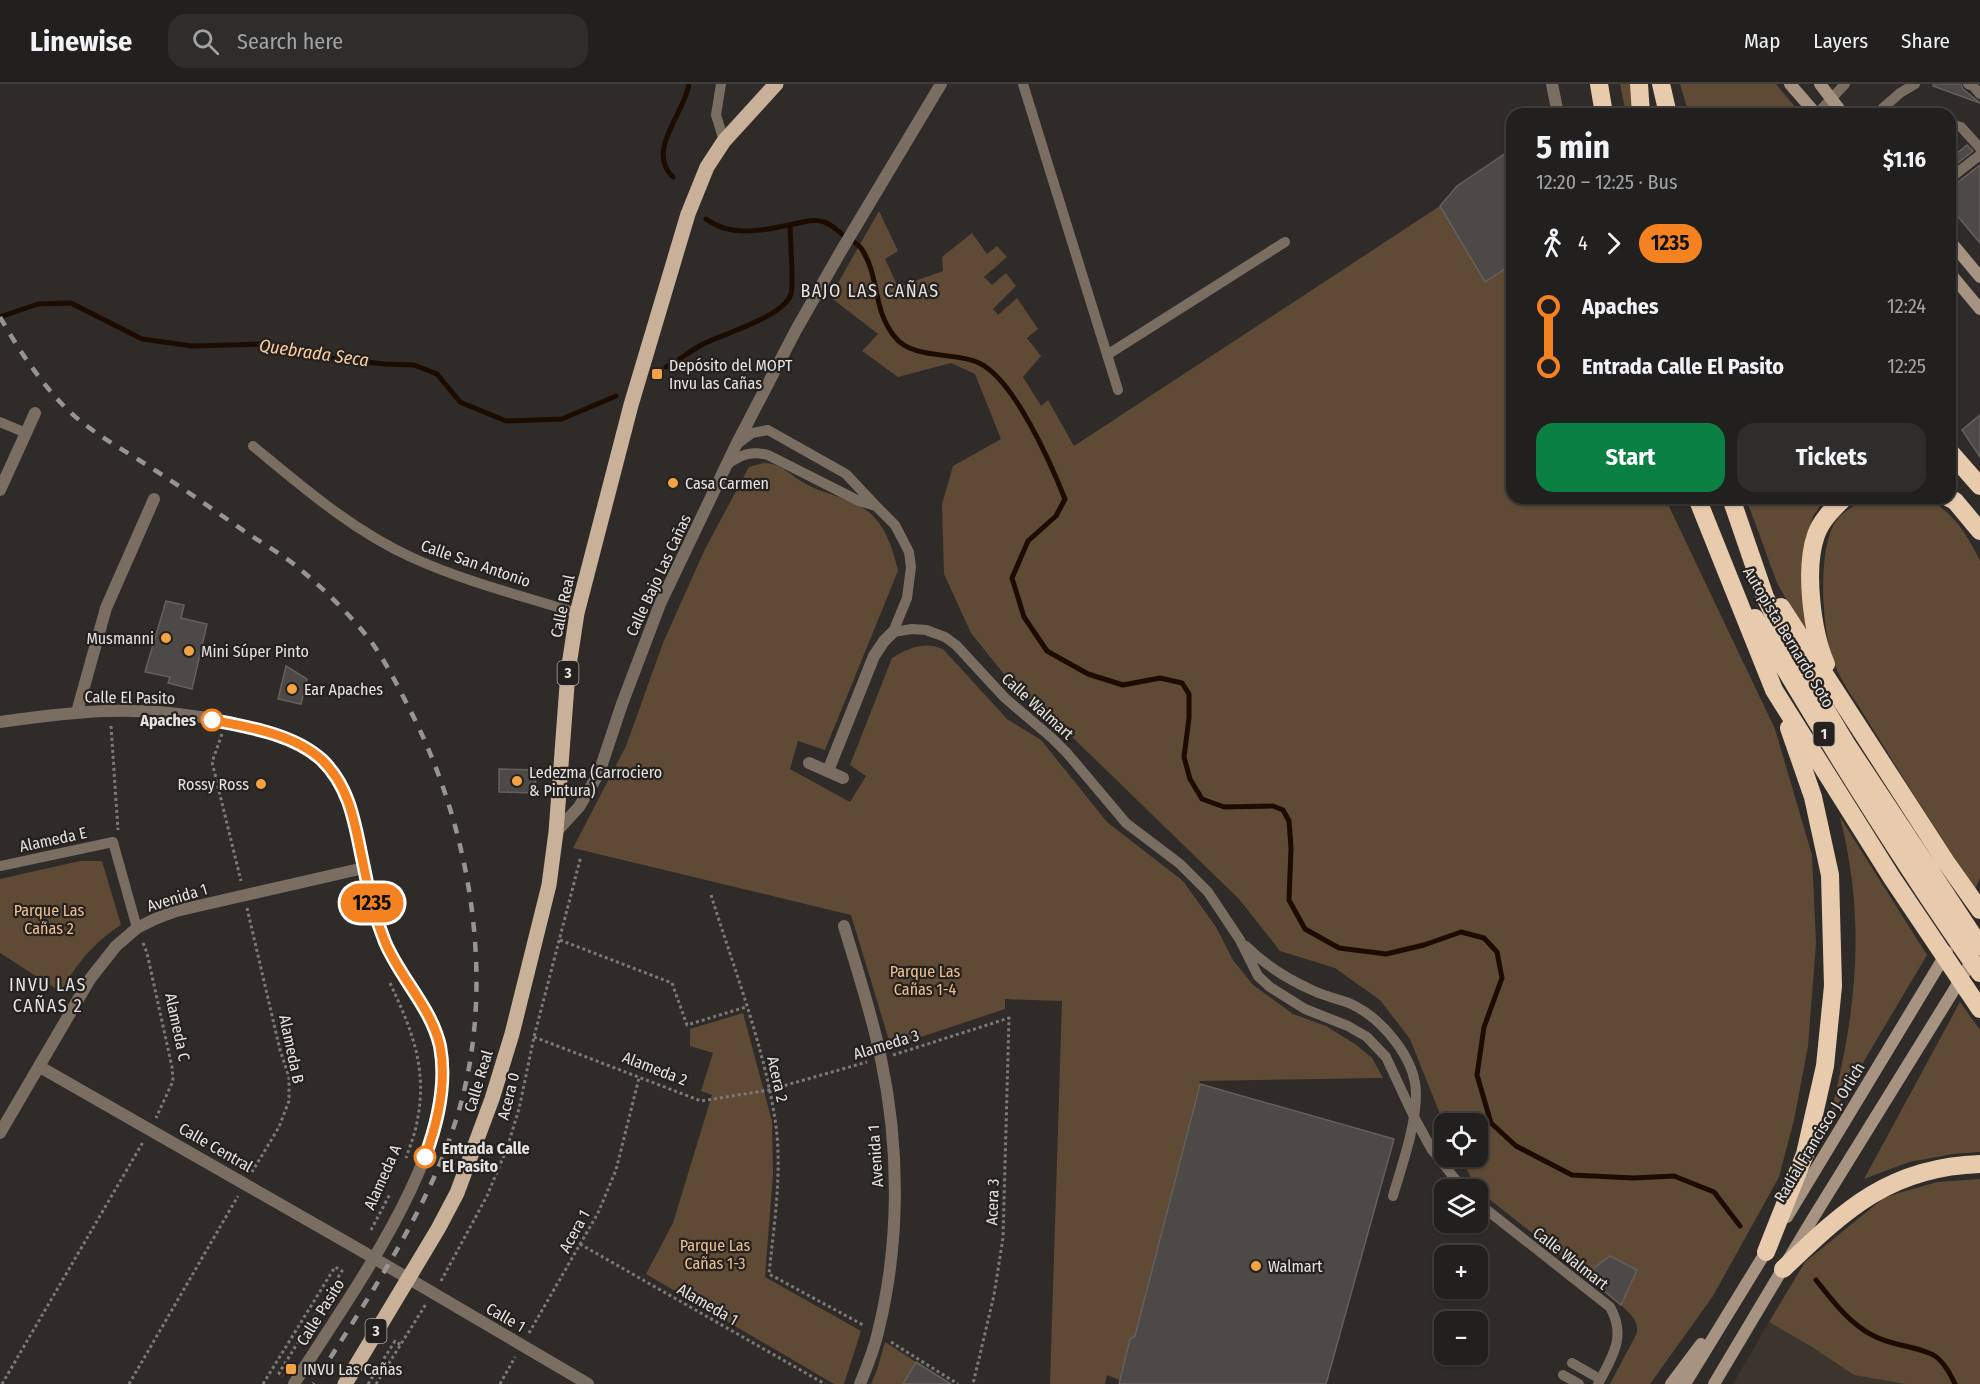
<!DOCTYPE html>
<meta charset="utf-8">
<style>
body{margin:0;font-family:"Fira Sans Condensed",sans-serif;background:#2e2d2c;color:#f1f3f6;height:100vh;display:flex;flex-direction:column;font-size:22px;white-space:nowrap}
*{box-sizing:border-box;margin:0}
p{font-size:20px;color:#a2a3a4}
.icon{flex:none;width:33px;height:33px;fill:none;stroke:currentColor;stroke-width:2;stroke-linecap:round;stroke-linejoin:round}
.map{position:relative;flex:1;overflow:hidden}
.details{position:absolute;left:1506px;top:24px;width:450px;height:396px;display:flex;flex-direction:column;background:#22201f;border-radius:18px;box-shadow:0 2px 4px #0004,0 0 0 2px #3f3e3d}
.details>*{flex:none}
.badge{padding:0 12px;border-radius:20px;font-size:21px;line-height:39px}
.buttons{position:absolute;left:1434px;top:1029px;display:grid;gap:12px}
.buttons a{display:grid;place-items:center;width:54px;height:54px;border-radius:12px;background:#22201f;box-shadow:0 2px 4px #0004,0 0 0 2px #3f3e3d;font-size:30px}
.map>.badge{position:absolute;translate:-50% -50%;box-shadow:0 0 0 3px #fff}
.legs{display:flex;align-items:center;gap:9px;height:66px;padding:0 30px;font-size:20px}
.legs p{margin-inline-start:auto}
.head{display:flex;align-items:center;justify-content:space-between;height:102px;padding:0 30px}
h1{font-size:33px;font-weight:700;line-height:45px}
.primary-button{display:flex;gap:12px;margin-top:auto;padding:12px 30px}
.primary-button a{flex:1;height:69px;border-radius:18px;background:#0b8043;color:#fff;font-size:24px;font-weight:700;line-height:69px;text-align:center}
.primary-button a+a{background:#2e2d2c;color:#f1f3f6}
ul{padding:0 30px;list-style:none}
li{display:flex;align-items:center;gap:21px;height:60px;font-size:22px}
li i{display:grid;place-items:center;width:9px;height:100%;margin:0 8px;background:currentColor}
li i::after{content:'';width:15px;height:15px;margin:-8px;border:4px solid;border-radius:50%;background:#22201f}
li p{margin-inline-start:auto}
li:first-child i{background:linear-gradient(#0000 50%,currentColor 0)}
li:last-child i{background:linear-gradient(currentColor 50%,#0000 0)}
header{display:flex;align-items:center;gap:36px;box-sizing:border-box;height:84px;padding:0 30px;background:#22201f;border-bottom:2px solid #3f3e3d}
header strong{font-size:28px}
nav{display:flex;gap:33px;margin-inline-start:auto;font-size:21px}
.search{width:420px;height:54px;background:#2e2d2c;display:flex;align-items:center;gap:15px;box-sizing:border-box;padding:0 21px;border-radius:18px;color:#a2a3a4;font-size:22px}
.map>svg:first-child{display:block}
.built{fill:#3b352e}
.green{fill:#5f4a35}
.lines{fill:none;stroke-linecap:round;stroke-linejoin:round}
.stream{stroke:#1c0c00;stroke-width:5}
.building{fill:#4c4946;stroke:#63605d;stroke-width:1.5}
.path{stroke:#7c7a78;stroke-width:3;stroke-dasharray:3 3;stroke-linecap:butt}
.lane{stroke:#7a6e63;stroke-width:10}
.street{stroke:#7a6e63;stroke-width:12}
.secondary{stroke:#a69381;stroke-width:12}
.primary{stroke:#c9b098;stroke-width:15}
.highway{stroke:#e8caad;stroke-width:18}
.rail{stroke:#979593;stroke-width:4.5;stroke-dasharray:10 10;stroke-linecap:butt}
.line-1-casing{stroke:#fff;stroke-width:14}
.line-1{stroke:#f58220;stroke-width:9}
.poi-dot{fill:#f4a344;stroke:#24211f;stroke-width:2}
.stop-1-dot{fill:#fff;stroke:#f58220;stroke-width:3}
.labels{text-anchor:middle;stroke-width:4.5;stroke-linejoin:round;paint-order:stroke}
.shield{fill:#24211f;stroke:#acaaa8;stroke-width:1.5}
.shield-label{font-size:15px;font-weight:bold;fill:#e6e4e2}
.poi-label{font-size:16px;fill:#e6e4e2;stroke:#24211f;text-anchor:start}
.street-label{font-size:16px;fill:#e6e4e2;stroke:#24211f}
.stop-label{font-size:16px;font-weight:bold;fill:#e6e4e2;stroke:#24211f;text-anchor:end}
.park-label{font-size:16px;fill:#eec091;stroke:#24211f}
.neighbourhood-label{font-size:18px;letter-spacing:1.5px;fill:#e6e4e2;stroke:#24211f}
.water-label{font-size:18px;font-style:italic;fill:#fdce9f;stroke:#24211f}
</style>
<header>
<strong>Linewise</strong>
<div class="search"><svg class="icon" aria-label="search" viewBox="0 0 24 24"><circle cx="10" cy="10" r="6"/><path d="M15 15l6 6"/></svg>Search here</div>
<nav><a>Map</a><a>Layers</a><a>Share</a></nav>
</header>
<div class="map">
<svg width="1980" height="1300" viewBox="0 0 1980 1300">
<rect width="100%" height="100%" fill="#2e2b29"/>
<path class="built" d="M1769,1238L1812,1263L1906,1300H1733Z"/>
<path class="green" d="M1620,0H1635L1637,30H1626Z
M1680,0H1776L1801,30H1689Z
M1440,122L1485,198L1512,180V414H1665L1775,645L1812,771L1816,859L1808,962L1794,1036L1779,1093L1713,1212L1650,1300H1610L1637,1249C1638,1235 1631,1231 1621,1221L1637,1186L1610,1172L1585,1191L1478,1106L1460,1073L1478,1072V1040H1444L1410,955L1380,916L1335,884L1280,867L1239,815L1066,647L1011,599L971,549L944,490L942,420L953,382L1001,355L975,290L951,279L898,293L862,267L878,250L830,213L879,127L898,167L885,175L898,203L943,187L942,173L972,149L987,170L997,162L1007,173L984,193L992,201L1006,189L1016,202L993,225L998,231L1017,214L1038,245L1027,254L1041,272L1023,293L1041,322L1048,316L1074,362Z
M764,379C781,379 790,391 804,399C821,409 842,412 860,422C884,436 892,461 898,487L825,666L798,657L790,685L850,718L866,692L850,681L892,574C908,564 925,557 943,565L1007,635L1041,656L1107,738L1183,797L1216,843L1233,876L1253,901L1293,930L1326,942L1355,960L1372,974L1383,994L1200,997L1135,1252L1130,1255L1120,1296L1107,1291L1105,1300H1050L1062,917L1005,915V925L891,963L851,831L573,764L626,662L663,559L705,465L749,383Z
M1746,414H1826L1813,432L1807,455L1809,556L1777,499Z
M1871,414C1886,414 1904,412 1919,414C1949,419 1968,452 1980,477V794L1975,805C1939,751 1905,697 1871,642C1860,623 1842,600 1834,579C1822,547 1818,476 1832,444C1839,428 1856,420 1871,414Z
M1840,733L1927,871L1829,1036C1856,930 1867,841 1840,733Z
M80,777H102L121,841C92,860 78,878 61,908L0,869V795Z
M1960,918L1980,946V1068L1953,1070L1909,1078L1864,1095Z
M743,929L772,1037L773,1090L765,1193L861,1247L844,1300H834L646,1190L673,1139L712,1011L701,1007L713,969L690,962V945Z
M1980,1095V1300H1906L1854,1291L1812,1263L1769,1238L1805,1178L1885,1113L1937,1098Z
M885,1258L916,1278L903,1300H871L877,1286Z"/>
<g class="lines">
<path class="stream" d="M673,93C645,67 685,29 689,0
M706,135C730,153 761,147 789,141C801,139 812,134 824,138C831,140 838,147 843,151C849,155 857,159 861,164C880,192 872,224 894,252C913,277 955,267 979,279C1014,295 1051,380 1065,415L1056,432L1028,457L1012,494L1024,533L1047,567L1088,590L1123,601L1160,594L1182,599L1189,610V634L1184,673L1190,695L1202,715L1224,723L1273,722L1283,726L1289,737L1291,764L1289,816L1305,845L1339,864L1386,870L1424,861L1461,848L1484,854L1497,868L1502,894L1484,943L1477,991L1491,1039L1516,1062L1572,1091L1633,1094L1674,1092L1714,1108L1740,1142
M0,233L38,220L71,219L142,255L192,262L264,260L319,273L384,280L414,281L437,290L460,318L506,337L562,335L616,312
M666,283C678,277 689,268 701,261C722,250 784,233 791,210C794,200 790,155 790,141
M1816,1196C1832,1216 1849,1239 1872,1251C1892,1262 1910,1261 1929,1269C1941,1273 1950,1289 1955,1300"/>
</g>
<path class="building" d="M1933,0H1961L1963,5L1980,19L1933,2Z
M1967,61L1973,67L1950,85V75Z
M1512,65V180L1485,198L1440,122L1457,102Z
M1980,81V159L1950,123V99L1958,98Z
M1980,331V373L1962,346Z
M166,517L184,521L181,534L207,540L192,605L168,599L170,593L145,588Z
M286,582L307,595L301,620L278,615Z
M499,685L536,686L535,709L499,708Z
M1200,1000L1394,1055L1326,1300H1119L1130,1255L1135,1252Z
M1610,1172L1637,1186L1621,1221L1585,1191Z
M916,1278L951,1300H903Z"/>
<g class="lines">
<path class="path" d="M111,642L118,746
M222,650L212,678L241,797
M711,811C734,885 763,959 775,1035C783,1086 774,1140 769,1190L865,1242
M247,824L280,966L289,993V1017L279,1043L252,1088
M560,856L672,899L687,941L746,923
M143,859L147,869L172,983L173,997L156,1034
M390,899C412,946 428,985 417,1038C415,1050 410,1062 406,1074
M534,953L701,1017L769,1006L867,978
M893,971L1009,934L1003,1154L994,1211L973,1300
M371,1146L390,1110
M580,1160L825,1300
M441,1197L487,1112L507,1064L519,1025L534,953L581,772
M529,1249L598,1129L616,1086L639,994
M891,1258L958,1300
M2,1300L143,1058
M129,1300L238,1112
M263,1300L335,1183L342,1187L279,1289L283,1292
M368,1300L395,1257L401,1261
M376,1300L426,1220
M500,1300L515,1273"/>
<path class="lane" d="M721,0L716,31L724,57
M1023,0L1118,306
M1968,0L1973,2L1980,10
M1817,30L1845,0
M1876,30L1900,9L1915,0
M1950,40L1961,43L1980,64
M1953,92L1980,71
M1107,271L1285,158
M0,338L26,349
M736,361L752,349L768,346L846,390L876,422
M253,362C304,404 353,447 413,474C466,498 523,512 577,529
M729,379C743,370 752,367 768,371L859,417L876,422L895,441L909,468L911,483L907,514L893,548
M893,548L912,545L926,546L945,553L956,561L1005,614L1052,654L1067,669L1126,739L1180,780L1208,808L1240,856L1258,892L1270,903L1305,925L1348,942L1367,953L1386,973L1414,1033L1432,1066L1464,1106
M0,782L113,758L137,844
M1246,862C1266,882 1289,896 1314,907C1325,912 1337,915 1349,919C1381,933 1416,974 1416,1010C1416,1042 1402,1081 1393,1112
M1478,1119L1610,1223C1627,1253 1612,1273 1598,1300
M1572,1279L1600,1295
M1563,1291L1579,1300"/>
<path class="street" d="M1552,0L1558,30
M0,406L35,329
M77,628L106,524L154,415
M0,638C36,633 71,628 107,627C165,625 240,635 293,658C311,665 329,681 339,697C352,716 354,739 359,761C364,784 369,808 375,831C388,879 426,912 439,959C466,1058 345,1217 294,1300
M809,679L843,694
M828,687L874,572L884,557L893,548
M556,748L579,723L599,689L622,620L660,520L736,361L796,246L841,167L941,0
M844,842C857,886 872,930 881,975C900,1064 900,1160 878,1248C874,1266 867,1283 860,1300
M40,983L360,1166L588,1300
M0,1049L90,895L116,862L137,844L155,835L176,827L364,784"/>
<path class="secondary" d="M1790,0L1816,30
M1820,0L1843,30
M1950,157L1980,193
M1950,189L1980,225
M1787,1133L1947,868
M1671,1300L1701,1260
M1685,1300L1770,1161
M1714,1300L1810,1139L1975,872"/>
<path class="primary" d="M345,1300L438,1145L457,1109L492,1015L512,950L549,801L556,748L568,588L577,529L631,321L688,130L707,83L724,57L776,0"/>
<path class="highway" d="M1599,0L1604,30
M1639,0L1641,30
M1661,0L1668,30
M1950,368L1980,402
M1697,414L1774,606L1892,794L1980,925
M1731,414L1765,513L1798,579L1847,661L1980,862
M1949,414L1955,417L1980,447
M1781,523L1946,778L1980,826
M1755,534C1826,655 1899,774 1980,889
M1826,580C1812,548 1804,485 1816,451C1821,436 1833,425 1844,414
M1766,1168L1805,1070L1825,982L1833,902L1830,791L1813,713L1789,644
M1783,1185C1845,1126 1889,1083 1980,1080"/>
<path class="rail" d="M0,233C17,263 37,293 60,318C86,346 119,363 150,383C183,404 215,427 247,449C265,461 285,472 301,486C326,507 350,531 370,556C385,577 397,600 409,624C472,745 498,904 456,1036C426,1131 366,1216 314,1300"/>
</g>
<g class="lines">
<g class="line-1-casing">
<path id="line-1" d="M212,636C248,643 294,650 322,676C351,704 355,742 363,779C368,806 375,833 385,858C400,894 431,923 440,962C447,999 438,1038 425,1073"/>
</g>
<use href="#line-1" class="line-1"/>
</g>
<g class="poi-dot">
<rect x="651" y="284" width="12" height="12" rx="3"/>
<circle cx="673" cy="399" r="6"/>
<circle cx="166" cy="554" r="6"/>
<circle cx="189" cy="567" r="6"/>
<circle cx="292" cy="605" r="6"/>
<circle cx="517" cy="697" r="6"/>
<circle cx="261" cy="700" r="6"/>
<circle cx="1256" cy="1182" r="6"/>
<rect x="285" y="1279" width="12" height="12" rx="3"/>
</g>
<g class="stop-1-dot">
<circle cx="212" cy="636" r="10"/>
<circle cx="425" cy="1073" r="10"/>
</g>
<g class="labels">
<g class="shield">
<rect x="557.5" y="577" width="21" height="24" rx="4.5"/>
<rect x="1813.5" y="638" width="21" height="24" rx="4.5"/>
<rect x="365.5" y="1235" width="21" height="24" rx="4.5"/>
</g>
<g class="shield-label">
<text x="568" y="594">3</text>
<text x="1824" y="655">1</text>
<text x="376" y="1252">3</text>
</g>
<g class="poi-label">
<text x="669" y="287">Depósito del MOPT<tspan x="669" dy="18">Invu las Cañas</tspan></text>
<text x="685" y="405">Casa Carmen</text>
<text x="154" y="560" text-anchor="end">Musmanni</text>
<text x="201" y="573">Mini Súper Pinto</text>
<text x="304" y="611">Ear Apaches</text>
<text x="529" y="694">Ledezma (Carrociero<tspan x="529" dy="18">&amp; Pintura)</tspan></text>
<text x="249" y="706" text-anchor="end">Rossy Ross</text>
<text x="1268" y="1188">Walmart</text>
<text x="303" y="1291">INVU Las Cañas</text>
</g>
<g class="street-label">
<text transform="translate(476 479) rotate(19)" y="6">Calle San Antonio</text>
<text transform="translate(658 491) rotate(-65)" y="6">Calle Bajo Las Cañas</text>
<text transform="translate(562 522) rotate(-78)" y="6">Calle Real</text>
<text transform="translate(1789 553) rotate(59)" y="6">Autopista Bernardo Soto</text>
<text transform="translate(130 613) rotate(1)" y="6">Calle El Pasito</text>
<text transform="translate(1038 622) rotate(42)" y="6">Calle Walmart</text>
<text transform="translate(53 755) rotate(-12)" y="6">Alameda E</text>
<text transform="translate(177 813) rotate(-17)" y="6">Avenida 1</text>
<text transform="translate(178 943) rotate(78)" y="6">Alameda C</text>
<text transform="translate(886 960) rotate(-17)" y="6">Alameda 3</text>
<text transform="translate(292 965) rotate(78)" y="6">Alameda B</text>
<text transform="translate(655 984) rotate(21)" y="6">Alameda 2</text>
<text transform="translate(778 995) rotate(77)" y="6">Acera 2</text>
<text transform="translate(478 997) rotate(-73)" y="6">Calle Real</text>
<text transform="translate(508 1012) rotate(-76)" y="6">Acera 0</text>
<text transform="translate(1819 1048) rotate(-59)" y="6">Radial Francisco J. Orlich</text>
<text transform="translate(216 1063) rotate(30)" y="6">Calle Central</text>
<text transform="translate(875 1072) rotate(-94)" y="6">Avenida 1</text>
<text transform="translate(382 1093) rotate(-66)" y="6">Alameda A</text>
<text transform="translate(992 1118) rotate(-88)" y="6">Acera 3</text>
<text transform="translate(574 1147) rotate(-61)" y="6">Acera 1</text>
<text transform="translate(1571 1174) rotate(38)" y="6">Calle Walmart</text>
<text transform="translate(708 1220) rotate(30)" y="6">Alameda 1</text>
<text transform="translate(320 1228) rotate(-58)" y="6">Calle Pasito</text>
<text transform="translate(506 1233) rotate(30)" y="6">Calle 1</text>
</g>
<g class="stop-label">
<text x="196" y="642">Apaches</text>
<text x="442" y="1070" text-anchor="start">Entrada Calle<tspan x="442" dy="18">El Pasito</tspan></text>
</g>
<g class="park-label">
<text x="49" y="832">Parque Las<tspan x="49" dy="18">Cañas 2</tspan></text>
<text x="925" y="893">Parque Las<tspan x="925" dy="18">Cañas 1-4</tspan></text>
<text x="715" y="1167">Parque Las<tspan x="715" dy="18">Cañas 1-3</tspan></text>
</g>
<g class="neighbourhood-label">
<text x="870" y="213">BAJO LAS CAÑAS</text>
<text x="48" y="907">INVU LAS<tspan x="48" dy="21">CAÑAS 2</tspan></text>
</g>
<g class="water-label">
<text transform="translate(314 269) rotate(8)" y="6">Quebrada Seca</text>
</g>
</g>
</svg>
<div class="buttons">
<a><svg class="icon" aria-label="locate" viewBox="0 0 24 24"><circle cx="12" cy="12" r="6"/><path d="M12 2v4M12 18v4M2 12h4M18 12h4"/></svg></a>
<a><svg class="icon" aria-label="layers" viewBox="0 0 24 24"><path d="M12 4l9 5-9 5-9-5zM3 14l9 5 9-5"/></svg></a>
<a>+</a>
<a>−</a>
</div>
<b class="badge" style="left:372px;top:819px;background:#f58220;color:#111">1235</b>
<section class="details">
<div class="head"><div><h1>5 min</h1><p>12:20 – 12:25 · Bus</p></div><b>$1.16</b></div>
<div class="legs"><svg class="icon" aria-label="walk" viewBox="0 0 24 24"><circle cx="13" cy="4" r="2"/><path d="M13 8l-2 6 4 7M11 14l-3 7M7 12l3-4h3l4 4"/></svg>4<svg class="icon" aria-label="forward" viewBox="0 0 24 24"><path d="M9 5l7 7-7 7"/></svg><b class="badge" style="background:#f58220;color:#111">1235</b></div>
<ul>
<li><i style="color:#f58220"></i><b>Apaches</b><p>12:24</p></li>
<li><i style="color:#f58220"></i><b>Entrada Calle El Pasito</b><p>12:25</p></li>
</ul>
<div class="primary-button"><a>Start</a><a>Tickets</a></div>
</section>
</div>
